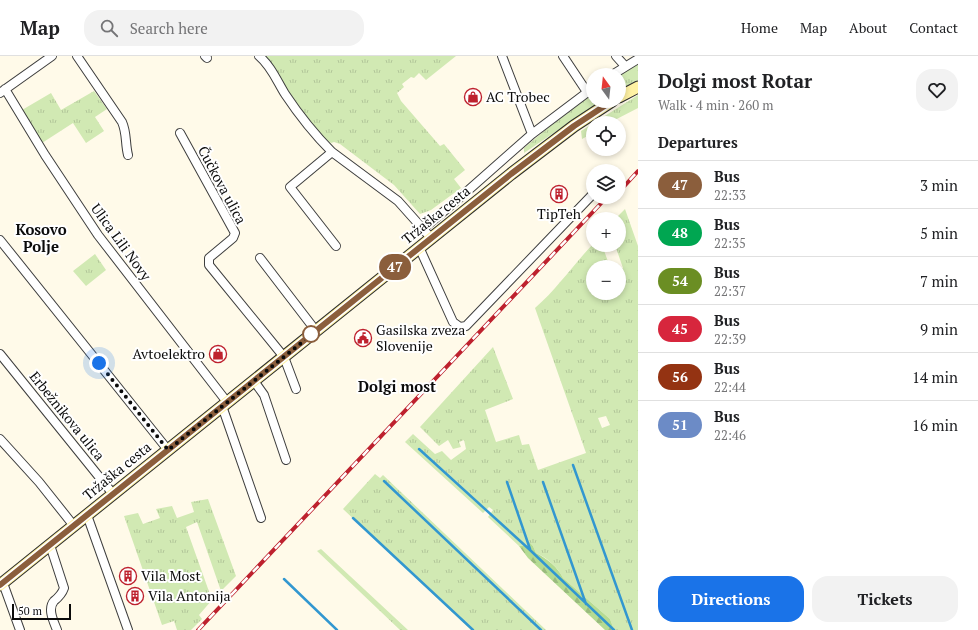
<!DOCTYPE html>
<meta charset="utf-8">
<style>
body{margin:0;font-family:"PT Serif",serif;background:#f2f2f2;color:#202124;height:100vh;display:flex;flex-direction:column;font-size:15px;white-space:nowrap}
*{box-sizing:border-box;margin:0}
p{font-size:13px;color:#757577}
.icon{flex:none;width:22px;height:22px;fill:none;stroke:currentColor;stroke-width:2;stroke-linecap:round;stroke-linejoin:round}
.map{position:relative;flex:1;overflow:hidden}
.side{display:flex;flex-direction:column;background:#fff;width:340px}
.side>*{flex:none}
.badge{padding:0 8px;border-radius:13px;font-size:14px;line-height:26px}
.needle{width:26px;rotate:345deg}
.tools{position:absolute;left:586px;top:12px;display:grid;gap:8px}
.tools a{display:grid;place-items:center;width:40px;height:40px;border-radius:50%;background:#fff;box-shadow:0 2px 6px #0003;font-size:20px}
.scale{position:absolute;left:12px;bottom:10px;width:59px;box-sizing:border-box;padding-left:4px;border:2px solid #0b0b0b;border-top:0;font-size:11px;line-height:14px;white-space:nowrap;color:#0b0b0b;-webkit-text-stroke:3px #fff;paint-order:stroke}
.you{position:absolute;width:20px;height:20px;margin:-10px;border:3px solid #fff;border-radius:50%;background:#1a73e8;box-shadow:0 0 0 6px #1a73e833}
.map>.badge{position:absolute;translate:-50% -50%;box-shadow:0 0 0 2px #fff}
h2{padding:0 20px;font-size:15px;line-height:36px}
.round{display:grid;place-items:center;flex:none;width:42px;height:42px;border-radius:16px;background:#f2f2f2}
.summary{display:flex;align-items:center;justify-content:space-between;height:68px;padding:0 20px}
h1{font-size:19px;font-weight:800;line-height:30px}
.button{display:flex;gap:8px;margin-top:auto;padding:8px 20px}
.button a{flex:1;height:46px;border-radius:16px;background:#1a73e8;color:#fff;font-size:16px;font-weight:800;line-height:46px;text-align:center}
.button a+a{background:#f2f2f2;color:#202124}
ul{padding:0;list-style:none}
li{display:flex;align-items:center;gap:12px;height:48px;padding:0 20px;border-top:1px solid #e0e0e0}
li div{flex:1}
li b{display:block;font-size:15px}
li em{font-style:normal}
li .badge{min-width:44px;font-weight:700;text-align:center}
header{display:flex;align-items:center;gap:24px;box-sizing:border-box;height:56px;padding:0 20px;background:#fff;border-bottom:1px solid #e0e0e0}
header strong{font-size:19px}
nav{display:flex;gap:22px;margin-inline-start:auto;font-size:14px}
.search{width:280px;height:36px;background:#f2f2f2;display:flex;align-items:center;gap:10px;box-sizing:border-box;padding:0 14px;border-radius:16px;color:#757577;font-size:15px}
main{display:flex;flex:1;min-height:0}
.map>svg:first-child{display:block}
.grass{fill:url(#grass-tufts);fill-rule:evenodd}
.forest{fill:url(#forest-firs)}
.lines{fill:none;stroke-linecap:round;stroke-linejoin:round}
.stream{stroke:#3297d0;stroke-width:2.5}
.street-casing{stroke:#3e3e3e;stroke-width:10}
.secondary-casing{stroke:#2d2d2d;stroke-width:13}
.street{stroke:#fff;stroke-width:8}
.secondary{stroke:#fff2a4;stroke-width:11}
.rail-casing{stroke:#be212e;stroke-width:4}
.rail{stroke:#fff;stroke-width:2.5;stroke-dasharray:8;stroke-linecap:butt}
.line-casing{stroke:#fff;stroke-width:9}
.line{stroke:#8b5e3c;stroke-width:6}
.walk{stroke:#0b0b0b;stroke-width:4;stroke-dasharray:0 7.2}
.stop-dot{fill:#fff;stroke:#8b5e3c;stroke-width:2}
.labels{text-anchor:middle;stroke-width:4;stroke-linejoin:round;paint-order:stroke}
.poi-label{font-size:14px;fill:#0b0b0b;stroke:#fff;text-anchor:start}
.street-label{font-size:14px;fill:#0b0b0b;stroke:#fff}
.neighbourhood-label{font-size:15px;font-weight:bold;fill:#0b0b0b;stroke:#fff}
</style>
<header>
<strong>Map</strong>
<div class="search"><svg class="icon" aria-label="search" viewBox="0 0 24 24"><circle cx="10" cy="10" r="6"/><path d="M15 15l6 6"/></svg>Search here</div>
<nav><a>Home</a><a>Map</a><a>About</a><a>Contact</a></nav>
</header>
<main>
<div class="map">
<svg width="638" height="574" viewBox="0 0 638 574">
<defs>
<pattern id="grass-tufts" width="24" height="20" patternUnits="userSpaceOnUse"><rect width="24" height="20" fill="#d1e9b3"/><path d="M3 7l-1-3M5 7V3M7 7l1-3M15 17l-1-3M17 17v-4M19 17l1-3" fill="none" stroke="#b2c699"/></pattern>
<pattern id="forest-firs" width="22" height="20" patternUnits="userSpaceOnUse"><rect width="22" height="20" fill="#b5db92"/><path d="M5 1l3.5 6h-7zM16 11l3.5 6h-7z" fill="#9abb7d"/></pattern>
</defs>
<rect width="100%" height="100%" fill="#fffae9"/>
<path class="grass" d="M264,0H456L426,24L419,17L414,22L411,21L402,28L404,31L397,37L401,45L440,90L444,88L465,114L454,123L461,132L431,154L420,158L394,129L340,88L334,86L331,87L318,77Z
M638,8V24L619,34V20Z
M94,35L107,53L95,61L104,75L86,87L73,67L42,87L22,54L51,37L61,54Z
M593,38V45H601L524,97V92L549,71Z
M638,39V52L609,67H593V77L582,83L581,75Z
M625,153L638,190V574H616L613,571L610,563L563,522C558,511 546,501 536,497L533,490L527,485L528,489L519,490L488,461L493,454L489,451L483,457L405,386L413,378L435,398L442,395L451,404L466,393L464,384L459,386L461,391L453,393L448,384L439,390L420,371L493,291L513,343L485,354L496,386L519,379L522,389L529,388L538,414L586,397L535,252C557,233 573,209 593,188L602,189L610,211H593V237H619V214L623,212L615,189H619V163H615ZM606,360L610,369L602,372L598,362Z
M95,198L106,214L86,230L73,215Z
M375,418L380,422L383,419L546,574H471L343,453Z
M208,443L236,520L221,535L197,466L186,471L212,544L199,559L202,563L191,574H177L174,565L162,569L124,460L138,457L143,468L160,462L156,453L172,450L177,462L194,456L191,446Z
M321,493L408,574H400L317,495Z"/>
<path class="forest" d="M527,484L533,490L536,497C546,502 558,511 563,522L610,563L613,571L616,574H605L528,502L519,490L528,489Z"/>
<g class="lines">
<path class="stream" d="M419,393L530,494L614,574
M573,409L632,574
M384,425L541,574
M507,426L530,493
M543,426L586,548
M353,462L473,574
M284,523L337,574"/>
<g class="street-casing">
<path id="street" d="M77,0L122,66C127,77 125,87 128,99
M205,0L207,2
M259,0C271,10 277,25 285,38C299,59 314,78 332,96L398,145L431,182
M563,0L587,36
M616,0L625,10
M612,19L638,3
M5,33L45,99L98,179L227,346
M0,37L52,0
M180,77L235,177L233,182L209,202V209L284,301L296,333
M532,78L593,32
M332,96L290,131L336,190
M424,172L455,146L532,78L502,0
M0,184L168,394
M419,191L453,266L460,271L466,270L593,138
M260,202L316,275
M0,298L113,438
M254,325L264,339L286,404
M222,350L261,462
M0,383L39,426L74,470
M87,459L128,574
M50,489L64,532C62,538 59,541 54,545C47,553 54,566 57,574
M3,527L20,574"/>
</g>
<g class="secondary-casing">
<path id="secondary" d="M619,41L638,31
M0,529L511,118L574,70L612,45"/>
</g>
<use href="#street" class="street"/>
<use href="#secondary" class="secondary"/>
<g class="rail-casing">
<path id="rail" d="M619,136L638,115
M198,574L607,141"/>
</g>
<use href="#rail" class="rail"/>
</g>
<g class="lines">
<g class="line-casing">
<path id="line" d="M0,529L511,118L574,70L612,45"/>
</g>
<use href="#line" class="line"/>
<path class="walk" d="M99,307L168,394L316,275L311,278"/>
</g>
<defs>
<g id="shop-ring" transform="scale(0.9)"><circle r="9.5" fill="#fff" stroke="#be212e" stroke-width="1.5"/><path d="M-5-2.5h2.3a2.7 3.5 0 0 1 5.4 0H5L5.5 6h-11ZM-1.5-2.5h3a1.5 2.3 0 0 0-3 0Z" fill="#be212e"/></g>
<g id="building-ring" transform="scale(0.9)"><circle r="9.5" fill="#fff" stroke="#be212e" stroke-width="1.5"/><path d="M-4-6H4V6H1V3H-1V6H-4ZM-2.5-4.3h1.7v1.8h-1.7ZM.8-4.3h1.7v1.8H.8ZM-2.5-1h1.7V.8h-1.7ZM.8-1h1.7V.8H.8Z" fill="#be212e"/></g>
<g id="civic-ring" transform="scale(0.9)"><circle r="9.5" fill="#fff" stroke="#be212e" stroke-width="1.5"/><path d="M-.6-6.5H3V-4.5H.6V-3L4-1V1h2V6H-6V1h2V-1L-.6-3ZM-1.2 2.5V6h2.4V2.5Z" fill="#be212e"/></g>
</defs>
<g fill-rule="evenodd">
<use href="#shop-ring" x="473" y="41"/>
<use href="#building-ring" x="559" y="138"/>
<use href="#civic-ring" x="363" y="282"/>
<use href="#shop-ring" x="218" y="298"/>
<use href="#building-ring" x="128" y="520"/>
<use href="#building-ring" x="135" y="540"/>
</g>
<circle class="stop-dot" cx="311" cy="278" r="8"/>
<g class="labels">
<g class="poi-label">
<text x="486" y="46">AC Trobec</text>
<text x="559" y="163" text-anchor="middle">TipTeh</text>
<text x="376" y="279">Gasilska zveza<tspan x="376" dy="16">Slovenije</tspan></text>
<text x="205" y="303" text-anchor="end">Avtoelektro</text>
<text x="141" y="525">Vila Most</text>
<text x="148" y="545">Vila Antonija</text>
</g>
<g class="street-label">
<text transform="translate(222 129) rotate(62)" y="5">Čučkova ulica</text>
<text transform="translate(436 159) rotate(-39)" y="5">Tržaška cesta</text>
<text transform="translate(121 186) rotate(54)" y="5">Ulica Lili Novy</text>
<text transform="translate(67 360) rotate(51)" y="5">Erbežnikova ulica</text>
<text transform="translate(117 415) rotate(-39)" y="5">Tržaška cesta</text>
</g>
<g class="neighbourhood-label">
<text x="41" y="179">Kosovo<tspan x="41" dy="17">Polje</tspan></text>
<text x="397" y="336">Dolgi most</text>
</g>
</g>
</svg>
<div class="tools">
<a><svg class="needle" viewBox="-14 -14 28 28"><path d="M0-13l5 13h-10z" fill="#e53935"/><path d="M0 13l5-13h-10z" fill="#757577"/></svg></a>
<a><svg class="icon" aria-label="locate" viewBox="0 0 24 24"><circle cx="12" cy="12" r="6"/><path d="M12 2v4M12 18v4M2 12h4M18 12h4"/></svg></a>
<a><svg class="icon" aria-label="layers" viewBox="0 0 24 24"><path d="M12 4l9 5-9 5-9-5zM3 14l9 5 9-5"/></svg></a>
<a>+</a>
<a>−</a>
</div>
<div class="scale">50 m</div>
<div class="you" style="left:99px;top:307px"></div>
<b class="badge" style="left:395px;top:211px;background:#8b5e3c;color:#fff">47</b>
</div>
<section class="side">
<div class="summary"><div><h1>Dolgi most Rotar</h1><p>Walk · 4 min · 260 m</p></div><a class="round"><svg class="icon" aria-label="heart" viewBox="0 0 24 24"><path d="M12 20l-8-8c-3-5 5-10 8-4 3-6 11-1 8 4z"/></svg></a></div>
<h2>Departures</h2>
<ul>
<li><span class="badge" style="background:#8b5e3c;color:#fff">47</span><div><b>Bus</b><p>22:33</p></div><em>3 min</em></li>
<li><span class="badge" style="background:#00a651;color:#fff">48</span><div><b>Bus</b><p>22:35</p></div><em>5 min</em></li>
<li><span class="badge" style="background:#6b8e23;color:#fff">54</span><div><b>Bus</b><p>22:37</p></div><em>7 min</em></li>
<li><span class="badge" style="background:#d7263d;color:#fff">45</span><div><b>Bus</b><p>22:39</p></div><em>9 min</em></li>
<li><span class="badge" style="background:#943312;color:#fff">56</span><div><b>Bus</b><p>22:44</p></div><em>14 min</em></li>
<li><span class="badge" style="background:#6c8bc6;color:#fff">51</span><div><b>Bus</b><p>22:46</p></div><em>16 min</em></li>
</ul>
<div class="button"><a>Directions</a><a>Tickets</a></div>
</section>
</main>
